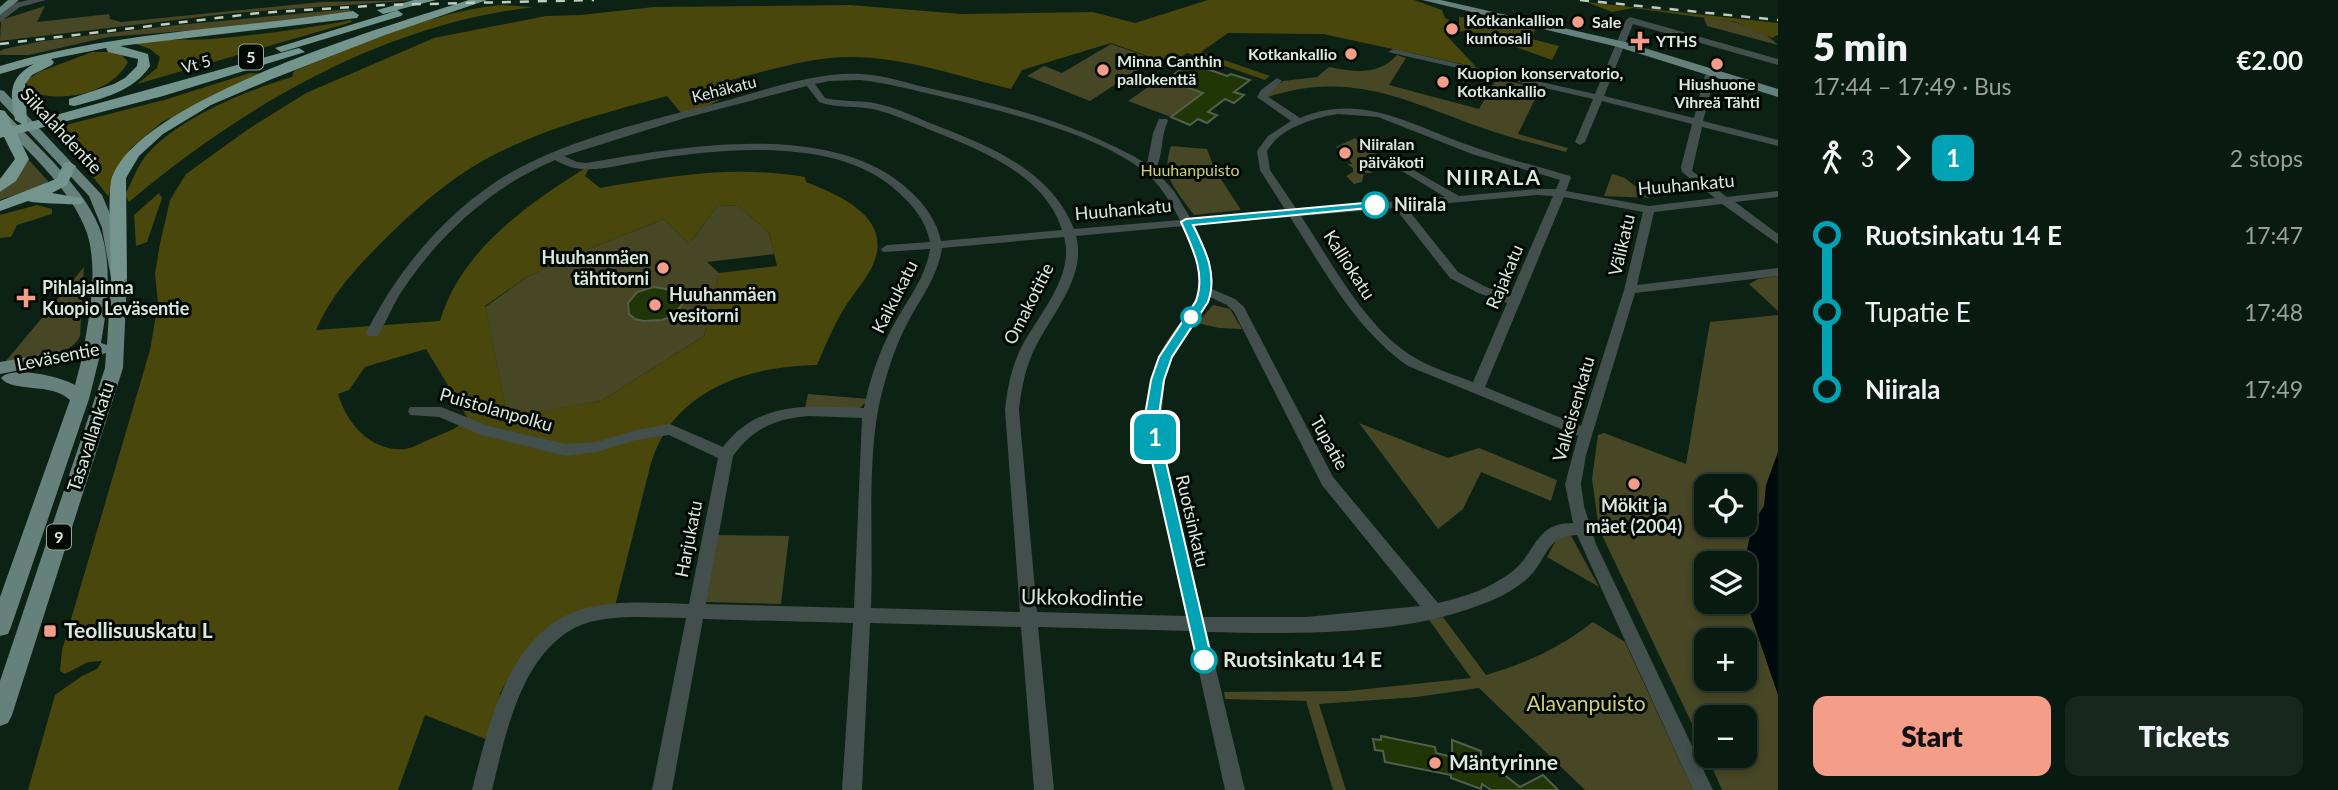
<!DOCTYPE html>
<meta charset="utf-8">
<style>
body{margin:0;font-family:Lato,sans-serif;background:#17271e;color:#f1f3f6;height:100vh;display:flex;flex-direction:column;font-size:26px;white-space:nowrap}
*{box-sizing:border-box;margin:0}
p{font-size:23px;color:#99a19f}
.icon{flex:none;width:38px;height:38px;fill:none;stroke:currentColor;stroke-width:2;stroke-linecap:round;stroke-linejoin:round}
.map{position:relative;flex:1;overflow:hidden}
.drawer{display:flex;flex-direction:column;background:#091a10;width:560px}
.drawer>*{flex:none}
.badge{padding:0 14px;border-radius:10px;font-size:24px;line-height:46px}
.buttons{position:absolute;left:1694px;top:474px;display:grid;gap:14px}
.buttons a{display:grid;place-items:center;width:63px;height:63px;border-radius:14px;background:#091a10;box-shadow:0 4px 10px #0003,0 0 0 2px #293830;font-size:35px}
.map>.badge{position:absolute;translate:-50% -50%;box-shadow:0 0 0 4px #fff}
.legs{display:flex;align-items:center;gap:10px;height:77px;padding:0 35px;font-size:23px}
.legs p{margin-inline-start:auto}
.headline{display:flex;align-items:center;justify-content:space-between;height:119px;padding:0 35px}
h1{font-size:38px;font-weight:800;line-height:52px}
.button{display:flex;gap:14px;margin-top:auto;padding:14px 35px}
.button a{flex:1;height:80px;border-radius:14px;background:#f49e8a;color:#111;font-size:28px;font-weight:800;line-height:80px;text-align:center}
.button a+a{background:#17271e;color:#f1f3f6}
ul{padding:0 35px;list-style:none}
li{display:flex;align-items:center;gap:24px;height:77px;font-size:26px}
li i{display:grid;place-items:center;width:10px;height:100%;margin:0 9px;background:currentColor}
li i::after{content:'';width:18px;height:18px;margin:-9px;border:5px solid;border-radius:50%;background:#091a10}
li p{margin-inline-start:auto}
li:first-child i{background:linear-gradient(#0000 50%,currentColor 0)}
li:last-child i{background:linear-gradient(currentColor 50%,#0000 0)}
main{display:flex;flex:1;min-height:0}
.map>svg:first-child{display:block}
.green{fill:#474625;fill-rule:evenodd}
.forest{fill:#4a470c;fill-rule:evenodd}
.water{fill:#000a0d}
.building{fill:#203606;stroke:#535f49;stroke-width:2}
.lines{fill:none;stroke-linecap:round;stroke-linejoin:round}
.minor{fill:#424f4c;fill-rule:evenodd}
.major{fill:#66817b;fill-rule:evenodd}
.highway{fill:#74958e;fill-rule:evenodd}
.rail{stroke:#bfcdc3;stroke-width:2.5;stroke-dasharray:9 9;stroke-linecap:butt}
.line-1{fill:#00a3b4;stroke:#fff;stroke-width:2}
.poi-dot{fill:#f49e8a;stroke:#030905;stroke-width:2.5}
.stop-1-dot{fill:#fff;stroke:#00a3b4;stroke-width:3.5}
.labels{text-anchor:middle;stroke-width:6;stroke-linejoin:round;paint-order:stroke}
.far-poi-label{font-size:16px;font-weight:bold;fill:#dae7de;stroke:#030905;text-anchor:start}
.shield{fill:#030905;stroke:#9aa49d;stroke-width:2}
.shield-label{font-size:16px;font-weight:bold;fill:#dae7de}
.far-street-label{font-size:16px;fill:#dae7de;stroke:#030905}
.far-park-label{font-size:16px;fill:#d0cd79;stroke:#030905}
.street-label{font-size:18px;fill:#dae7de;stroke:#030905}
.stop-label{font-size:18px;font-weight:bold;fill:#dae7de;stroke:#030905;text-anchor:start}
.poi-label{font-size:18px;font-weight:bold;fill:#dae7de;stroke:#030905;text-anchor:start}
.far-district-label{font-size:21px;font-weight:bold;letter-spacing:2px;fill:#dae7de;stroke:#030905}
.near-street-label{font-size:21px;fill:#dae7de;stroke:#030905}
.near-poi-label{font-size:21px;font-weight:bold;fill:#dae7de;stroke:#030905;text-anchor:start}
.near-stop-label{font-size:21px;font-weight:bold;fill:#dae7de;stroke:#030905;text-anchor:start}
.near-park-label{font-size:21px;fill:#d0cd79;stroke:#030905}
</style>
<main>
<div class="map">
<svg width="1778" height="790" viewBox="0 0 1778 790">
<rect width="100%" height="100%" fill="#0c2215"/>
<path class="green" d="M419,0L234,13L0,41L1,20L45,6L37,22L109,14L110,19L121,22L321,2Z
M349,9L351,12L273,24L108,37L29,55H0V51L4,49L42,41L177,25Z
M1703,16C1729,20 1760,26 1778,45L1707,26Z
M1111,44L1154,59L1090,101L1027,76L1044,66L1062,73Z
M1397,55L1406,58L1389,85L1479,109L1497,78L1540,89L1518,134L1568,148L1566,152C1535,144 1504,136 1474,125C1401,98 1347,71 1268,97L1265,95L1283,81L1317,77L1329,67C1354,72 1378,76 1397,55Z
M1161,78L1203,93L1171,117L1128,101Z
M1355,138L1386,162L1382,166L1365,164L1372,173H1364L1362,182L1354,184L1346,176L1353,172V168L1347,164H1352L1345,153L1336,147Z
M1171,146L1207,149L1215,170L1241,210L1194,215C1177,190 1160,178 1171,146Z
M27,158L48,181L47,184L0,200V192L18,177Z
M1612,174L1625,178L1650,198L1604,196Z
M718,205L739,206L769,233L774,254L707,262L719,273L704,336L601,401L508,418L485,307L527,277L573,255L664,219L689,244Z
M84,267L80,336C70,359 29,358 6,361Z
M1778,276V311L1749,284L1758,279Z
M1213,305L1230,309L1242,329L1219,328L1197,323Z
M1778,315V790H1722L1707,756H1745V718H1706V753L1599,529L1592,479L1598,435L1604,433L1686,464L1710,322ZM1706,486H1745V525H1706ZM1706,564H1745V602H1706ZM1706,640H1745V679H1706Z
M808,394L869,399L860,408H805Z
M1359,423L1448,458L1479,448L1557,480L1551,501L1481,472L1463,509L1438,529Z
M1560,533L1570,534L1599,587L1547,557Z
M718,535L789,536L781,604L706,602Z
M1443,617L1486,675C1527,663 1559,648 1593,622L1625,642L1693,790H1585L1479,688L1417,697L1319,704L1346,790H1333L1306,701L1225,699L1224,692L1348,691L1471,678L1429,620Z"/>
<path class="forest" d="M1208,0H1414L1442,10L1445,18L1449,20L1448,25L1459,27V17L1483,19L1535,29L1532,39L1559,46L1552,60L1468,30L1446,35L1476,67L1323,34L1228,33L1201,52L1270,76L1265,80L1187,53L1170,64L1111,43L1022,70L1011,89C952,75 891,52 830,58C793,62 756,74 719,83L721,99L710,105L681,113L667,96C605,113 543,128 486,159C448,180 414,210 383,241C356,268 331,295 316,330L440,321C460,252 526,205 584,169L589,168L585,176L600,188C669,176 736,165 805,177L806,182C841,196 895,218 872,267C864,283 851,296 842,312C832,329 825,347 817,365C748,366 673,390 651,463L615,606L525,652L500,693L498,711L488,740L425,715L398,790H28L55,695L82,676L97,669L102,661L88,662L65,674L60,671L62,650L150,350L158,304L155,273L160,244L170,200L186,174L247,130L306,93L434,38L546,16L581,15L654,7L850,5L962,14L1093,12L1135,23ZM718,205L739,206L769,233L777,266L719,273L704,336L601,401L508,417L485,306L527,277L573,255L664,219L689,244ZM426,349L467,417C459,429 448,431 435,437C427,440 414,448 405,449C371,452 347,424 338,394L349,390L365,367Z
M1586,2L1778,23V35L1772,38L1736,22L1633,8L1612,12Z
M501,5L534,7C382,25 244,105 129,202L125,195C131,184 135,172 142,161C169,122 247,90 292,77L294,71C360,45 430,12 501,5Z
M351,20L352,22L137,84L157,68L160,57L150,49L136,44C159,37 188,41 211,39C258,35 305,29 351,20Z
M92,52H119L128,62C111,94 62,103 31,92L25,81L39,72Z
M250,73L266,74L162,122L130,149L108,196L54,128L164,100Z
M159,193L162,198L147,242L136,246L134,215Z
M37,205L52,209V214L17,225L11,237L0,238V215Z"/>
<path class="water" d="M1778,452V695L1747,604L1744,563L1753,522L1764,506L1766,485Z"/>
<path class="building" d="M1190,63L1227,76L1231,74L1250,80L1234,92L1244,95L1234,103L1225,99L1208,112L1217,115L1207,123L1198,119L1190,125L1171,117L1203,93L1166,80Z
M654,287L677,291L683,301L681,306L671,317L662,320L643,321L635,319L629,314L628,303L637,292Z
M1381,736L1435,747L1436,753L1452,757V740L1481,751V758L1503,769L1502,773L1520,787L1543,775L1558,790H1491L1482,784L1481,789L1451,778V775L1385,762L1383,751L1375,750L1373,739L1381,740Z"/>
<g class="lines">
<path class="minor" d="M29,0H46L20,7L0,22V15L14,3Z
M1630,17L1778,59V65L1633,24L1604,96L1694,118L1705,75L1713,73L1715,75L1703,121L1778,140V146L1702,127L1692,171L1727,197L1778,191V197L1735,202L1778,234V244L1722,204L1654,212L1637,285L1778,268V276L1635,293L1586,455L1581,484L1584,506L1596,544L1713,790H1693L1577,535C1545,536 1548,559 1528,578C1514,591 1495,600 1477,606C1401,636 1289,634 1207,632L1245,790H1225L1190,631L1038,627L1054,790H1034L1021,627L870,623L862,790H842L853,623L703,619L672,790H652L686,618C655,618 621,614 590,622C523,641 506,733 492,790H472C489,724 509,627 587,608C620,600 655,603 689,604L718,458L669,435L636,440L597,452L565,456L481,435L439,417L410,415L408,411L410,407H441L489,426L565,444L597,442L636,430L670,424L723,447C760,399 810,406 864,408C870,377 881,346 897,319C910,296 926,276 930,249L883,252L881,249L887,245L930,242C926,221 914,207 899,193C841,137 728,148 654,159C632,162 596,173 575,168C568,167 561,163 555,160C493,186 441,233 404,288C393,304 387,320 378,336H368L366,333C398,269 447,210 510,173C571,138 652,120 721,102C765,90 814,72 861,74C885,75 909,84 933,89C1008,106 1081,125 1147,164L1153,133L1159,119H1167L1168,121C1160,137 1164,155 1155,170L1174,191L1191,219L1286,211L1260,170L1257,151L1268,136L1291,121L1257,97L1261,90L1277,78L1282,81L1267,96L1300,118C1363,92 1412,126 1471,146C1503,158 1537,166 1570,176L1571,178L1566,191L1649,206L1715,198L1682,172L1681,167L1692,124L1602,101L1585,142L1580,145L1575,142L1593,99L1388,52L1393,49L1595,94L1626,20ZM860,80C887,83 913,90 939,96C1001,111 1095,132 1145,172C1160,184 1171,203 1180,220L1074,229C1051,170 989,146 935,125C915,117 895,107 874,103C858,100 841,102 825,98L815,84L829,81ZM807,86L819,102C838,109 858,105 877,110C895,115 911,122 928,129C978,149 1044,173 1062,230L941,241C937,221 925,205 911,192C834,118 681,147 586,163L577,162L564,156L685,118ZM1338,114L1378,117L1472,154L1560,180L1556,189H1537L1459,196L1401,163L1397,164V168L1445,197L1297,210L1270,170L1267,151C1281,127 1314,118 1338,114ZM1537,195L1553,196L1510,295L1486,287L1458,272L1406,207ZM1564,197L1643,212L1624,290L1581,426L1485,387ZM1395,208L1450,278L1478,293L1507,303L1473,382C1455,375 1434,369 1417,359C1367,331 1332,263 1301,216ZM1290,217C1325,271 1355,329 1408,366L1578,436L1565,484L1573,523C1535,523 1537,551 1513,571C1491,588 1465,597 1438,603L1333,477L1244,307L1235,299L1212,289L1210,262L1195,225ZM1184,226C1226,318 1167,307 1151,381C1141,425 1153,469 1163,512C1171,547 1178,581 1186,616L1037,612L1019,410C1021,392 1024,374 1031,357C1046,319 1088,280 1076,236ZM1064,237C1076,280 1032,320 1017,357C1010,374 1007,392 1005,410L1020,612L871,608C874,539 865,449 884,385C890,363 898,340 909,320C922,296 938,276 942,248ZM1210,297L1227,305L1234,312L1322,485L1420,606L1306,617H1203L1165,457L1162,410L1165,380L1174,352ZM809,416L862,418L854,608L706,604L733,456C753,428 775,419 809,416Z"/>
<path class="major" d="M8,0H19L0,15V7Z
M1422,0H1441L1625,42L1778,89V97L1618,47Z
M0,90L4,91L102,195L116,228L127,278L123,368L12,715L8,723L0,726V681L105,368L106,353L100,355L89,399L11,627L8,634L0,636V597L70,400C51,382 12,393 1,378C12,365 62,377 75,385L82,358L0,374V362L84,347C90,312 98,268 87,233C72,190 30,154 0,122V110L4,111C35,145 89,191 102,235C112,269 107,309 101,343L107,345L111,278L102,228L89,196L0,101Z"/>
<path class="highway" d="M414,0H436L397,10L403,14L401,16L285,51L281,52L275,48L396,11L383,14L377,10Z
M469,0H487L385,35L272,79L211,105L163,134L139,156L126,178L127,278L119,283L113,282L111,278C111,258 107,191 112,177C141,98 390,25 469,0Z
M353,11L359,15L357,18L120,46L148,54L150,66C134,91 102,99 74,106L69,105V99L114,84L125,78L137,66L138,59L108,52L106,48L51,59L54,62L52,65L32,75L25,84L27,123L295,49L299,48L305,52L163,96L17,134L29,159L16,181L0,192V179L15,159L4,137L0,138V110L5,111L13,126L22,124L15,120C10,94 8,78 34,64L0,74V66C115,31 235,29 353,11Z
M69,162L76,166L67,185L52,193L81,198L84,201L81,204C76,205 31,203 28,201L0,211V201L56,179L64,163Z"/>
<path class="rail" d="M1580,0L1778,20
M0,44L259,13L384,5L594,0"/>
</g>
<path class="line-1" d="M1375,202L1381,205L1379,207L1193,225C1205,249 1218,274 1208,302L1172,357L1164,380L1159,415L1165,457L1212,660L1210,665L1204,668L1198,665L1151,457L1145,415L1151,380L1159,357L1196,301C1206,273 1192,247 1181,222L1186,219Z"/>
<g class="poi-dot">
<circle cx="1578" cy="22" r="7"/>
<circle cx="1452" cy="29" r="7"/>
<path d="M1636.5 30.5h7v7h7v7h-7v7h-7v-7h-7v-7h7z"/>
<circle cx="1351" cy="54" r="7"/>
<circle cx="1717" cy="64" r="7"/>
<circle cx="1103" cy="70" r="7"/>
<circle cx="1443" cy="82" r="7"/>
<circle cx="1345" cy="153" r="7"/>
<circle cx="663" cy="268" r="7"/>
<path d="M22.5 287.5h7v7h7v7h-7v7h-7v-7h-7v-7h7z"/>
<circle cx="655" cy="305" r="7"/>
<circle cx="1634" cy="484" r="7"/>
<rect x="43" y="624" width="14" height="14" rx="3.5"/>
<circle cx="1435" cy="763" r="7"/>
</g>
<g class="stop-1-dot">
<circle cx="1375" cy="205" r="12"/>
<circle cx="1191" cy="317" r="9"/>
<circle cx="1204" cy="660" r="12"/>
</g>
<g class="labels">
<g class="far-poi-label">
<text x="1466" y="26">Kotkankallion<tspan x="1466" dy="18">kuntosali</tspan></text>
<text x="1592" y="28">Sale</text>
<text x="1656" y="47">YTHS</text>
<text x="1337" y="60" text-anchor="end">Kotkankallio</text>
<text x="1117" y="67">Minna Canthin<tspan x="1117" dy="18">pallokenttä</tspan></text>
<text x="1457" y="79">Kuopion konservatorio,<tspan x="1457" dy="18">Kotkankallio</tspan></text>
<text x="1717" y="90" text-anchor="middle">Hiushuone<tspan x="1717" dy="18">Vihreä Tähti</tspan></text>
<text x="1359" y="150">Niiralan<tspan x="1359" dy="18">päiväkoti</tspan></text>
</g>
<g class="shield">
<rect x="239" y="44.5" width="24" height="25" rx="5"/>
<rect x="47" y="524.5" width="24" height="25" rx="5"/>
</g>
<g class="shield-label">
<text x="251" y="63">5</text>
<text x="59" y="543">9</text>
</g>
<g class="far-street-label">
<text transform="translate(196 64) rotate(-16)" y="6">Vt 5</text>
<text transform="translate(724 89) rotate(-14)" y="6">Kehäkatu</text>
</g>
<g class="far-park-label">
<text x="1190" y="176">Huuhanpuisto</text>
</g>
<g class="street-label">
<text transform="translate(61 131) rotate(47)" y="6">Siikalahdentie</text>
<text transform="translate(1686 185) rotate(-5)" y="6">Huuhankatu</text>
<text transform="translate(1123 210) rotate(-5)" y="6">Huuhankatu</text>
<text transform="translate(1622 245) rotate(-77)" y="6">Välikatu</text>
<text transform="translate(1349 265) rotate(57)" y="6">Kalliokatu</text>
<text transform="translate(1505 277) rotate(-67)" y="6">Rajakatu</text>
<text transform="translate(895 297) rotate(-63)" y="6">Kaikukatu</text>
<text transform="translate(1029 304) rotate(-63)" y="6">Omakotitie</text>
<text transform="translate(58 357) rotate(-11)" y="6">Leväsentie</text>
<text transform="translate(1574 409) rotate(-74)" y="6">Valkeisenkatu</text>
<text transform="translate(496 410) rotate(16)" y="6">Puistolanpolku</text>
<text transform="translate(91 437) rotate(-72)" y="6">Tasavallankatu</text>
<text transform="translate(1329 443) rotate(61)" y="6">Tupatie</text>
<text transform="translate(1192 521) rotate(77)" y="6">Ruotsinkatu</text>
<text transform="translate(689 539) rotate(-79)" y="6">Harjukatu</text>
</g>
<g class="stop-label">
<text x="1394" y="211">Niirala</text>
</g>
<g class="poi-label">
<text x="649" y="264" text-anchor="end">Huuhanmäen<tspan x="649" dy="21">tähtitorni</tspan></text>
<text x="42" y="294">Pihlajalinna<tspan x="42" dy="21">Kuopio Leväsentie</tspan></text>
<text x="669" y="301">Huuhanmäen<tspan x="669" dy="21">vesitorni</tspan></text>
<text x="1634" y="512" text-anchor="middle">Mökit ja<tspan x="1634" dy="21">mäet (2004)</tspan></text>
</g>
<g class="far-district-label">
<text x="1494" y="185">NIIRALA</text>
</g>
<g class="near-street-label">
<text transform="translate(1082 598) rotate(1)" y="7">Ukkokodintie</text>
</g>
<g class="near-poi-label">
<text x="64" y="638">Teollisuuskatu L</text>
<text x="1449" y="770">Mäntyrinne</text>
</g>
<g class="near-stop-label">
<text x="1223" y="667">Ruotsinkatu 14 E</text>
</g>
<g class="near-park-label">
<text x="1586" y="711">Alavanpuisto</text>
</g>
</g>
</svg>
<div class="buttons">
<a><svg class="icon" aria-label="locate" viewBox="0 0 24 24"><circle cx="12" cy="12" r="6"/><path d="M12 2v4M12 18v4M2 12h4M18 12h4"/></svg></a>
<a><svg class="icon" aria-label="layers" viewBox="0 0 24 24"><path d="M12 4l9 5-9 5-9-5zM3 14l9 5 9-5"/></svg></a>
<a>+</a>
<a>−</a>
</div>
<b class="badge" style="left:1155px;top:437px;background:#00a3b4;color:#fff">1</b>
</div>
<section class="drawer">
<div class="headline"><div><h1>5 min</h1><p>17:44 – 17:49 · Bus</p></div><b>€2.00</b></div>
<div class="legs"><svg class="icon" aria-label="walk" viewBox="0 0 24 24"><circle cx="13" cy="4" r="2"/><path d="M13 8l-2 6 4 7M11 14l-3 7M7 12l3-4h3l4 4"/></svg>3<svg class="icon" aria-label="forward" viewBox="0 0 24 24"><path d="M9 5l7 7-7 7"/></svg><b class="badge" style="background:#00a3b4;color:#fff">1</b><p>2 stops</p></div>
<ul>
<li><i style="color:#00a3b4"></i><b>Ruotsinkatu 14 E</b><p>17:47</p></li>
<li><i style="color:#00a3b4"></i><span>Tupatie E</span><p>17:48</p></li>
<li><i style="color:#00a3b4"></i><b>Niirala</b><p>17:49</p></li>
</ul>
<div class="button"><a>Start</a><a>Tickets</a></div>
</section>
</main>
